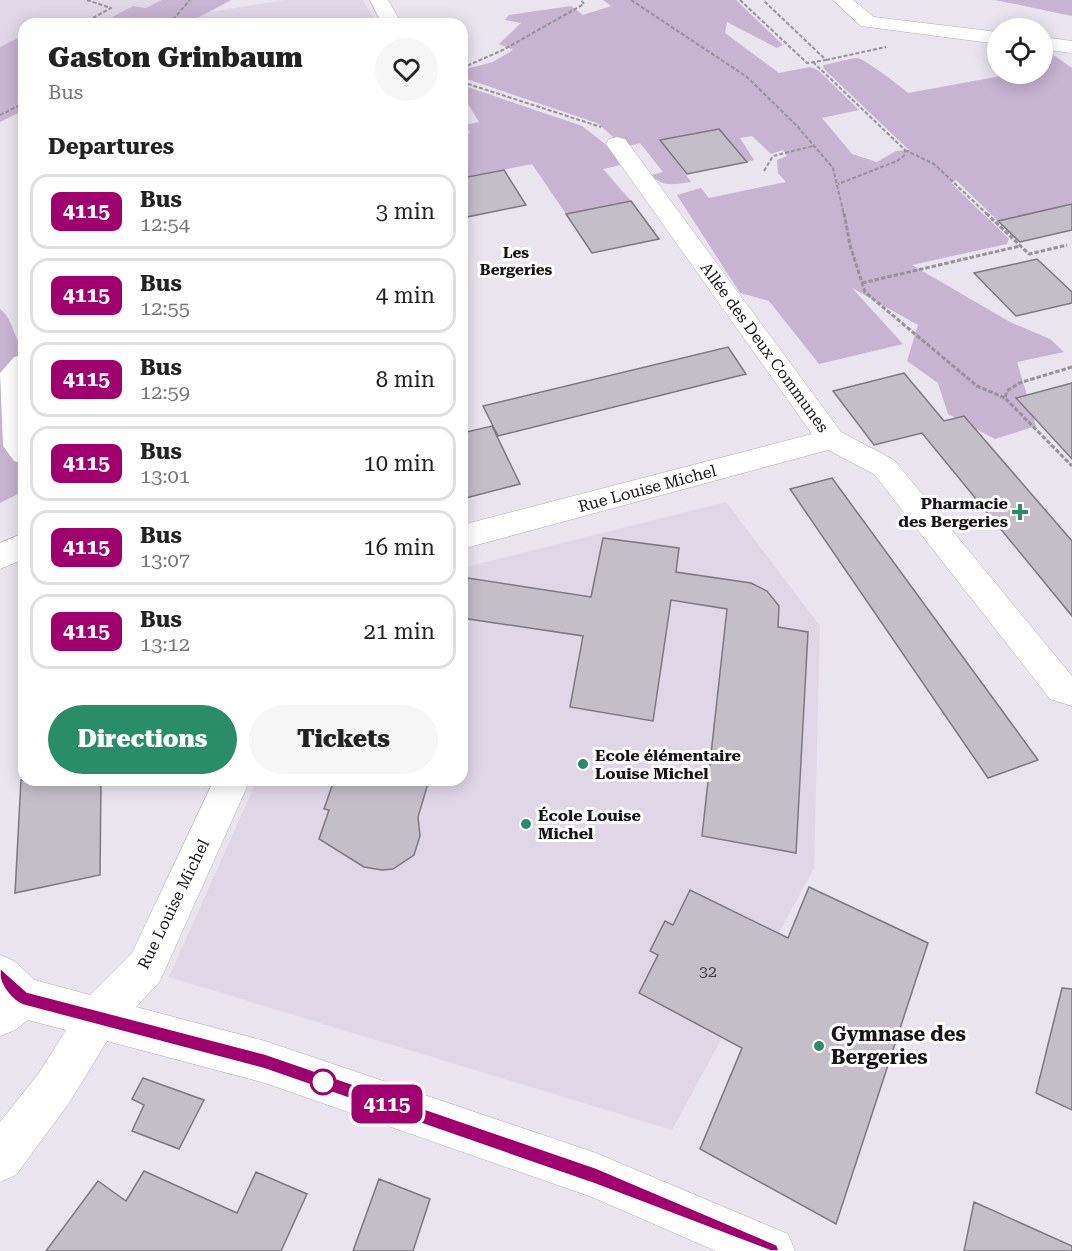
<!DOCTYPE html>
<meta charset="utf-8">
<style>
body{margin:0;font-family:"Roboto Serif",serif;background:#f6f6f6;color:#222;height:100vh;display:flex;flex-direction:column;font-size:22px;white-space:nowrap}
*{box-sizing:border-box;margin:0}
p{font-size:20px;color:#767676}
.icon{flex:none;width:33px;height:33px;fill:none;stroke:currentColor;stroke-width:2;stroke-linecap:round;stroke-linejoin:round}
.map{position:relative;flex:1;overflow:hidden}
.details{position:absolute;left:18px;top:18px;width:450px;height:768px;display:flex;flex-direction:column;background:#fff;border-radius:18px;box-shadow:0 3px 15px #0003}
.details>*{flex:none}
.badge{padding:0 12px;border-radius:9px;font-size:21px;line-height:39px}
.controls{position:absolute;left:987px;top:18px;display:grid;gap:12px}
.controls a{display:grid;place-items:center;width:66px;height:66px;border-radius:50%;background:#fff;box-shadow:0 3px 15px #0003;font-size:30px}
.map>.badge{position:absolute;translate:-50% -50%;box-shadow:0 0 0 3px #fff}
h2{padding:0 30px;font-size:22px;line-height:54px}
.round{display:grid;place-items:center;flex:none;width:63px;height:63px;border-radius:32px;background:#f6f6f6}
.head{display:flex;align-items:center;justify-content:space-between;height:102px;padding:0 30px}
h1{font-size:28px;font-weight:800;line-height:45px}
.primary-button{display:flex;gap:12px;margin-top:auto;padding:12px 30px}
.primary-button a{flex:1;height:69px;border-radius:36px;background:#288d68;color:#fff;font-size:24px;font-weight:800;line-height:69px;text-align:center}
.primary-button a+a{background:#f6f6f6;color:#222}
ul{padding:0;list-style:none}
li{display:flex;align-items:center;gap:18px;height:75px;margin:0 12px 9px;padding:0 18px;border:3px solid #e0e0e0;border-radius:18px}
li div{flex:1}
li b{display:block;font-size:22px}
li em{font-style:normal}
li .badge{min-width:66px;font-weight:700;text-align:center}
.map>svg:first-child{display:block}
.built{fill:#e0d7e6}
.green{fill:#c6b4d1}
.building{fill:#c3bec7;stroke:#7d7880;stroke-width:1.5}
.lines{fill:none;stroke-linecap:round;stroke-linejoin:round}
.minor-casing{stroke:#b2adb5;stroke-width:1}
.path-far1{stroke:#979399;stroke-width:2;stroke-dasharray:4 2;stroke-linecap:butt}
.path{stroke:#979399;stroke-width:3;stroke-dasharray:4.5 2;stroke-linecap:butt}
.minor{fill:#fff;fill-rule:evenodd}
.line{fill:#a0006e;stroke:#fff;stroke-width:1.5}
.poi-dot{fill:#288d68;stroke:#fff;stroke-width:2}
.stop-dot{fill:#fff;stroke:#a0006e;stroke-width:3}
.labels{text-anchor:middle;stroke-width:6;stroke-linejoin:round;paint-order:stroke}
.far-neighbourhood-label{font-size:15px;font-weight:bold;fill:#161417;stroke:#fff}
.street-label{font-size:16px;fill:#161417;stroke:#fff}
.poi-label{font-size:16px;font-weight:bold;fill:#161417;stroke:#fff;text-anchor:start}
.near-number-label{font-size:16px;fill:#413e43}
.near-poi-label{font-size:20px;font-weight:bold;fill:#161417;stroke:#fff;text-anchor:start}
</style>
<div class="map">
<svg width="1072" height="1251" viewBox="0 0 1072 1251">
<rect width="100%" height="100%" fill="#e9e4ed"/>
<path class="built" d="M0,0H231L210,12L286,0H362L378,24H24V76L0,66Z
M726,502L820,626L814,868L672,1130L169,977L257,780H462V568Z"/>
<path class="green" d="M162,0H231L186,24H99L133,6L146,8Z
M603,0H736L783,45L777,48L727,22L725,33L779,73L810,67L818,70L859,110L822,118L852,154L877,162L896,151L909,150L824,69L823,65C834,63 846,59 857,58C864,58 901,87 908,93L1012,74H1042L1043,51L1049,52L1072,68V204L998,221L956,180L951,183L1009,239L1007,244L912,265L1010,322L1050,339L1064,352L1017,362L1036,426L995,439L948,414L938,383L907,361L918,325L852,288L903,344L819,364L769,301L740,293L677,195L701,188L709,198L786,182L778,173L777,160L787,156L783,150L771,154L752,136L740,138L754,160L747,162L719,129L661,140L691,182C675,184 663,188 651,175L663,172L640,143L625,147L597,123L464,78L462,70L493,62L513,50L499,44L521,23L505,20L509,15L571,6L583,15L611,6Z
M995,0H1072V16Z
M24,35V110L0,122V47Z
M462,85L582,126L610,148L620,165L603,169L631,201L566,214L532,164L462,178V135L470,133L465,125L479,122L462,94Z
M0,309C15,321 11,336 24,348V491L0,503Z"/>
<path class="building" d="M719,129L747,162L687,174L660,140Z
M504,170L526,205L462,218V178Z
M631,201L659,239L592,253L566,214Z
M1072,204V230L1020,242L998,221Z
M1037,259L1072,292V303L1016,316L974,273Z
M728,347L746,374L498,436L483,406Z
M904,373L944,421L964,416L1072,541V616L922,433L874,445L833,391Z
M1072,383V459L1016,398Z
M492,426L520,484L462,499V433Z
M832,478L1006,716L1038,760L988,778L790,489Z
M603,538L679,548L676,572L751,583L767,591L779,606L778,627L808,632L796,853L702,836L727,609L671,600L653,721L570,707L583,636L462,618V597L468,578L591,597Z
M21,780H101L100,875L15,893Z
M334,780H429L418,817L420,836L414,855L393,869L382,870L364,867L319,839L329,810L324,809Z
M809,887L928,943L836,1224L700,1149L742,1048L639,993L658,955L650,951L665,921L673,925L690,890L788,938Z
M1062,988L1072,989V1110L1036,1093Z
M143,1078L204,1100L179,1149L132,1131L144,1105L132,1099Z
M144,1171L237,1213L256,1172L307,1194L281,1251H46L98,1181L126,1201Z
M379,1179L430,1199L413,1251H353Z
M974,1202L1072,1246V1251H964Z"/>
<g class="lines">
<g class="minor-casing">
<path id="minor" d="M370,0H388L402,24H382Z
M833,0H853L874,17L998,32V44L861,26Z
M1042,37L1072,41V53L1042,49Z
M617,137L625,139L841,432L894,460L1072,676V706L1050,699L874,474L828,450L462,549V525L812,434L606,144L609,139Z
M24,354V464L14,461L3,446L0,373L14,357Z
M24,533V559L0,569V543Z
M214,780H250L160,981L136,1007L265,1041L596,1153L788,1234L795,1251H716L592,1197L265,1083L107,1041L69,1103L16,1175L0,1182V1122L39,1073L66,1030L28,1020L15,1030L0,1036V955L14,961L35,980L90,995L132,953Z"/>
</g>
<path class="path-far1" d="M87,0L111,8L91,19
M631,0L747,77L798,127L833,168L844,215
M740,0L807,63L826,60L763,0
M169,24L190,0
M826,60L886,47
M813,62L905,150L904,156L897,161L838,184
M462,68L503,50L584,4L581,0
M462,82L601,127
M0,115L24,103
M905,150L934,164L988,215
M764,171L773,156L813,146"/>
<path class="path" d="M844,213L850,245L865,292L977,386L1005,398
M986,213L1029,254L1067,245
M862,283L1020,246
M1072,367L1019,383L1007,391L1005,398L1072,466"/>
<use href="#minor" class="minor"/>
</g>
<path class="line" d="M0,968L27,992L265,1054L596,1168L777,1245L779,1251H771L595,1184L265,1069L23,1005C13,1001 0,986 0,975Z"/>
<g class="poi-dot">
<path d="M1017 503h6v6h6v6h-6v6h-6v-6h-6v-6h6z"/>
<circle cx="583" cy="764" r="6"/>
<circle cx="526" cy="824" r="6"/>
<circle cx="819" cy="1046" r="6"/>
</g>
<circle class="stop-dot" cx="323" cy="1082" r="12"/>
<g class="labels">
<g class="far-neighbourhood-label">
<text x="516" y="258">Les<tspan x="516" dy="17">Bergeries</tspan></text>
</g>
<g class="street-label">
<text transform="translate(765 347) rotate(54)" y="6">Allée des Deux Communes</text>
<text transform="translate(647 488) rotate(-15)" y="6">Rue Louise Michel</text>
<text transform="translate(173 904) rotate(-64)" y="6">Rue Louise Michel</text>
</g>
<g class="poi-label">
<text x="1008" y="509" text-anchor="end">Pharmacie<tspan x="1008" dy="18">des Bergeries</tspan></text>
<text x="595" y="761">Ecole élémentaire<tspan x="595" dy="18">Louise Michel</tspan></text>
<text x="538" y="821">École Louise<tspan x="538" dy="18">Michel</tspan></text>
</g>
<g class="near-number-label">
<text x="708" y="977">32</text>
</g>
<g class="near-poi-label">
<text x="831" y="1041">Gymnase des<tspan x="831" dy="23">Bergeries</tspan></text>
</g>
</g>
</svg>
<div class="controls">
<a><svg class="icon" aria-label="locate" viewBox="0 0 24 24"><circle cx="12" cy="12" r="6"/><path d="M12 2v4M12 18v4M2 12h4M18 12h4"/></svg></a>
</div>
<b class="badge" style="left:387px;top:1104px;background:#a0006e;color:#fff">4115</b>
<section class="details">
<div class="head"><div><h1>Gaston Grinbaum</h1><p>Bus</p></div><a class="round"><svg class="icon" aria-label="heart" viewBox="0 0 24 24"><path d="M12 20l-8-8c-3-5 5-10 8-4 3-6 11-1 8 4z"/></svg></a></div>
<h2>Departures</h2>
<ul>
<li><span class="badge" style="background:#a0006e;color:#fff">4115</span><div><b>Bus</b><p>12:54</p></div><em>3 min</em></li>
<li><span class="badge" style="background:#a0006e;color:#fff">4115</span><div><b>Bus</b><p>12:55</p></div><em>4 min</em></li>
<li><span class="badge" style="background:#a0006e;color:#fff">4115</span><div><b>Bus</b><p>12:59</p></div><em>8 min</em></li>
<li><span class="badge" style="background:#a0006e;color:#fff">4115</span><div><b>Bus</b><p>13:01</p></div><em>10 min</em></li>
<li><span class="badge" style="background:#a0006e;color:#fff">4115</span><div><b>Bus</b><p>13:07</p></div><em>16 min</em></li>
<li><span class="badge" style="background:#a0006e;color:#fff">4115</span><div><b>Bus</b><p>13:12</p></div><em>21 min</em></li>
</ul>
<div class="primary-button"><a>Directions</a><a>Tickets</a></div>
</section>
</div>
